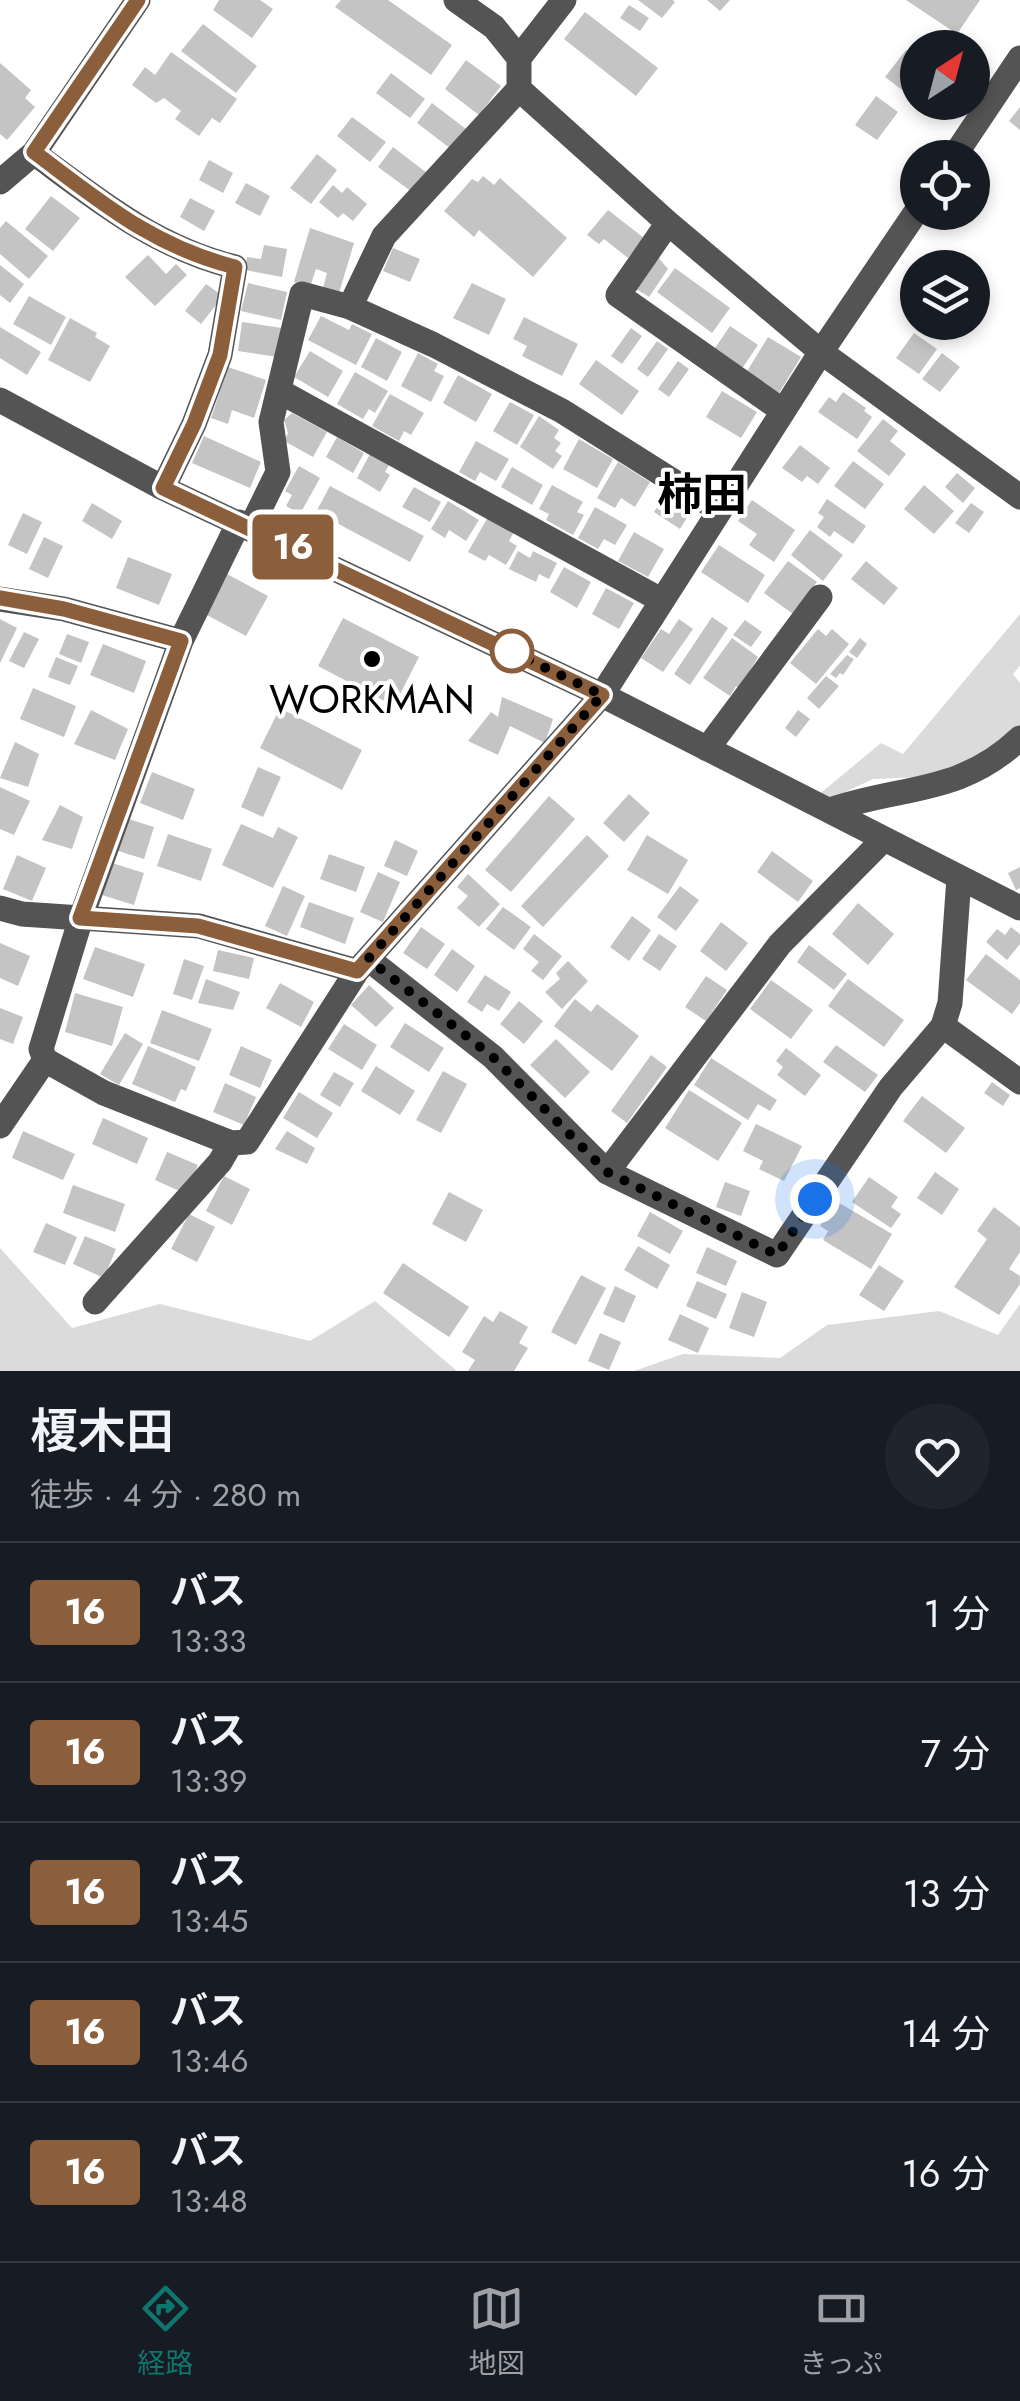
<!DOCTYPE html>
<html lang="ja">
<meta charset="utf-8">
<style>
body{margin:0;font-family:Jost,"Noto Sans JP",sans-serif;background:#20242c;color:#f1f3f6;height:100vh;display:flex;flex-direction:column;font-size:38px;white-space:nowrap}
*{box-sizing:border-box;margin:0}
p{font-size:32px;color:#9ea1a6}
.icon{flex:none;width:55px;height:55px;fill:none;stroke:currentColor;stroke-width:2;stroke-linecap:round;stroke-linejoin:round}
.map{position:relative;height:1371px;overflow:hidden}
.drawer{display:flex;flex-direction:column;background:#171b24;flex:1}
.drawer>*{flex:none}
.badge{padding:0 20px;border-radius:8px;font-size:35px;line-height:65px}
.needle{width:65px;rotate:36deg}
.buttons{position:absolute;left:900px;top:30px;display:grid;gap:20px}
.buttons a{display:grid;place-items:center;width:90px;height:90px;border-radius:50%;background:#171b24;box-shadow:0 5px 15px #0003;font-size:50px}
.you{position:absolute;width:50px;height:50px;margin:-25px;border:8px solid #fff;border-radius:50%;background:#1a73e8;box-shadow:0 0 0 15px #1a73e833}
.map>.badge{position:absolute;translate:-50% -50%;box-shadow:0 0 0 5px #fff}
.round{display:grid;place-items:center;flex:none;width:105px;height:105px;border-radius:52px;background:#20242c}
.head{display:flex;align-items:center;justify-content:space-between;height:170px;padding:0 30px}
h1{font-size:48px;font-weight:600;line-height:75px}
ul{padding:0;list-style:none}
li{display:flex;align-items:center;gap:30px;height:140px;padding:0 30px;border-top:2px solid #363941}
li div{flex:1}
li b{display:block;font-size:38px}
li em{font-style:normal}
li .badge{min-width:110px;font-weight:700;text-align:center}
.tabs{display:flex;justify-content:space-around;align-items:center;height:140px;border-top:2px solid #363941;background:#171b24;font-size:28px;color:#9ea1a6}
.tabs a{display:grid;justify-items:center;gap:5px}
.tabs .current{color:#0f766e}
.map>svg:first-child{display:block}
.green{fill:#dbdbdb}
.building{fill:#c4c4c4}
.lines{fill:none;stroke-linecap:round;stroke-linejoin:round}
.minor{stroke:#545454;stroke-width:25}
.line-casing{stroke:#fff;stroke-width:22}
.line{stroke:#8b5e3c;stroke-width:15}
.walk{stroke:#000;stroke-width:10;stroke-dasharray:0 18}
.stop-dot{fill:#fff;stroke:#8b5e3c;stroke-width:5}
.poi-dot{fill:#000;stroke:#fff;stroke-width:4}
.labels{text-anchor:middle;stroke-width:8;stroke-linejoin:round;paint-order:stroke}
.poi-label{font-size:40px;fill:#000;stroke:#fff}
.quarter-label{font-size:45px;font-weight:bold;fill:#000;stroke:#fff}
</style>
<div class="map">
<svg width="1020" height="1371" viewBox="0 0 1020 1371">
<rect width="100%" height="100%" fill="#fff"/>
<path class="green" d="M1020,614V666L1013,674L1020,683V731L948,776L873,779L811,808L805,806L881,743L903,754Z
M0,1248L72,1328L160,1304L310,1341L375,1301L457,1371H0Z
M1020,1304V1371H634L683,1354L780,1358L827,1325L939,1311L998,1335Z"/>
<path class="building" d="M219,0H260L273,9L252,38L213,10Z
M341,0H388L452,45L431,75L335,7Z
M638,0H673L675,2L662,18Z
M707,0H730L720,11Z
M906,0H980L957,34Z
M629,5L649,18L640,31L620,18Z
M585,12L658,68L636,96L564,39Z
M203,24L257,66L236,93L181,51Z
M906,50L918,59V102L885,77Z
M171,52L237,99L220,123L212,118L199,136L175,119L181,111L164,98L156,103L132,85L145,67L155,75Z
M466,60L501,86L479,115L445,89Z
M0,63L31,90L25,98L35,107L7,140L0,134Z
M391,73L425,99L410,118L376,93Z
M876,96L898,112L877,140L855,125Z
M432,103L466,129L451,149L417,123Z
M1020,107V130L1009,121Z
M352,117L386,142L370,162L337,136Z
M393,147L427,173L412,192L378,167Z
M317,154L337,170L311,204L290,188Z
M209,160L233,173L223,193L199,180Z
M483,176L494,185L500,178L567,238L533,277L479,230L474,237L444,211L472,179L478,182Z
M246,183L270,196L260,216L235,203Z
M333,185L342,193L347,187L367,204L353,221L343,213L338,218L319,202Z
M51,196L80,218L53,251L25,229Z
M190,198L215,211L204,231L180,217Z
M608,210L644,238L628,258L604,239L599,244L587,235Z
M6,221L48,256L29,279L0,254V228Z
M310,228L354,243L339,293L323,288L327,273L316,269L310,287L294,282Z
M264,245L287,249L282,277L245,270L247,257L261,259Z
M393,248L420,259L410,282L383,271Z
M148,255L166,274L176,264L187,275L155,306L125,277Z
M657,256L668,269L649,297L636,289Z
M0,265L24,284L10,303L0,295Z
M675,268L730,308L712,333L657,292Z
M248,283L287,292L281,320L241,311Z
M472,283L506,299L489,335L453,318Z
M206,284L223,296L201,324L185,311Z
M29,296L66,317L51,345L13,324Z
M321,316L349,330L352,324L372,334L356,365L308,340Z
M524,317L578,344L562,376L522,356L527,346L513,339Z
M70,318L97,333L95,337L110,346L90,382L48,360Z
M242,322L282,328L278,357L238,351Z
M730,326L758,345L741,370L713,351Z
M0,327L41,352L27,375L0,358Z
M631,328L642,336L622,364L611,356Z
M914,333L937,349L919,374L896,358Z
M768,337L801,357L779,393L746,373Z
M376,338L402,352L387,381L361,367Z
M657,341L668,349L648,377L637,369Z
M310,351L343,371L328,397L294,377Z
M418,353L438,364L434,371L444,376L431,402L401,386Z
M942,353L960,367L940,392L922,379Z
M596,360L639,391L622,415L579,384Z
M678,361L689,369L669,397L658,389Z
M228,367L266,380L254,418L232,410L228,424L211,418Z
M355,372L388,391L375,413L369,409L363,419L337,404Z
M458,375L492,394L476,422L443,403Z
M722,391L757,412L741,438L706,417Z
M843,392L866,408L864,411L872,417L857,439L818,412L829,397L836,402Z
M390,394L424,413L411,435L404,431L399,441L372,426Z
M510,402L534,415L517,445L493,431Z
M292,413L327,432L313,457L284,441L288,433L284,420Z
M539,416L559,430L554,438L561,443L555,451L562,456L553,469L520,447Z
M883,419L898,431L890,441L906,454L889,476L857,451Z
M204,436L261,462L250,488L192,463Z
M337,437L364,453L353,473L326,457Z
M579,439L613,459L597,488L563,469Z
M476,441L509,459L496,481L480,472L475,481L459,472Z
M800,445L830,468L818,484L807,476L802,482L782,468Z
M370,454L389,465L385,472L390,475L380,492L357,478Z
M853,461L884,484L865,509L834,486Z
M618,462L650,482L635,507L621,498L615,508L597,498Z
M299,466L320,478L300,514L286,506L292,495L285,491Z
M512,467L543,485L532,505L501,487Z
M957,473L975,488L963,503L945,487Z
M552,485L583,502L577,512L584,515L573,535L546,520L549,514L539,509Z
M924,485L954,511L934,534L904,509Z
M330,486L424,536L410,562L316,512Z
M414,487L441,502L430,522L402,507Z
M664,496L690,513L680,529L654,512Z
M827,499L866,526L853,544L834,531L830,537L817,527L824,517L818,513Z
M752,500L795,530L774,562L749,545L757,534L738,521Z
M448,501L479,520L466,541L449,530L445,538L431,529Z
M92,503L122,521L112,539L82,521Z
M971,503L984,512L969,533L955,523Z
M595,507L627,525L615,545L604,539L598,549L578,538Z
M23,513L42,522L27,554L8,545Z
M488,517L514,532L509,541L517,546L506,565L489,555L485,561L468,552Z
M810,530L843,555L823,581L791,555Z
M634,532L664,549L648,577L618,561Z
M44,537L63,546L48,578L29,569Z
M719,545L765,575L748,603L701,572Z
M518,551L530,558L533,551L557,563L549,579L539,574L536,582L509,569Z
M128,557L172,574L159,605L116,588Z
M788,561L817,582L793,614L764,593Z
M866,561L898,588L884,605L851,579Z
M564,567L591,582L577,608L550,592Z
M227,574L268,596L246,636L205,614Z
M606,588L634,603L619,629L592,614Z
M712,617L728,628L690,685L674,674Z
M343,618L419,657L394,706L318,666Z
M0,619L17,628L0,663Z
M679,619L693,629L663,672L641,658L661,629L669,634Z
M745,620L762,632L751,647L733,635Z
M818,629L826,636L832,629L849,644L816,684L790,663Z
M24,632L39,639L24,668L9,661Z
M67,634L89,642L81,663L59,654Z
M732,638L758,657L739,689L736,686L730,696L703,678Z
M860,638L867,644L857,658L849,652Z
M103,644L146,661L134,693L90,675Z
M847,655L854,659L843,675L840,673L836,678L830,674Z
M56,657L78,666L70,685L48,677Z
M826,676L839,686L819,709L807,698Z
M33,688L76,706L64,737L20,719Z
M502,697L553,719L545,743L510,726L498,755L468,741L491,712L498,717Z
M280,708L362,750L342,790L260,748Z
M91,710L128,729L115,760L74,744Z
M798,710L810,719L796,737L785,728Z
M15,742L39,754L28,787L0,778Z
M258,767L281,777L263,817L241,807Z
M152,772L195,789L183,820L140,803Z
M0,787L30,801L14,835L0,829Z
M629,794L650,813L624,842L603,823Z
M549,796L575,819L511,892L485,870Z
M60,805L83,817L72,849L42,840Z
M122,817L154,827L144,859L112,849Z
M241,824L273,838L278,827L298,837L273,888L222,865Z
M168,834L212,849L201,881L157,866Z
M587,835L609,856L543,927L521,906Z
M647,835L688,860L668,894L627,870Z
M395,840L418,851L407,876L384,866Z
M772,851L813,881L798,902L757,872Z
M329,854L365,867L356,892L320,879Z
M17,855L46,868L32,901L3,889Z
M112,863L144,873L134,905L102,895Z
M1020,867V888L1016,890L1008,873Z
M378,872L400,882L383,922L360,912Z
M468,874L500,904L479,927L457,908L468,896L457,887Z
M283,886L305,896L287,936L265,926Z
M680,886L699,900L676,931L657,917Z
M309,902L354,918L345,944L300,927Z
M858,903L894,934L868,965L832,934Z
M503,907L531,927L514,950L486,929Z
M632,916L651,930L629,961L610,947Z
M721,922L748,943L726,971L700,951Z
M421,927L445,944L427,969L403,953Z
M1011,927L1020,934V944L1007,960L986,942L997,929L1005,935Z
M534,934L562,956L543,980L531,971L539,962L523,949Z
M659,934L677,946L660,971L642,959Z
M0,943L30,956L18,986L0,978Z
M809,945L847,974L834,990L797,962Z
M95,947L145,964L133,997L83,979Z
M452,949L475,966L457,992L434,975Z
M218,950L254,958L249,979L213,971Z
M986,954L1020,980V1003L1012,1014L966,980Z
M184,959L204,966L192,1000L173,994Z
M568,961L588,981L562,1009L545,992L560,979L556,973Z
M485,975L511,992L499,1011L487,1004L482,1012L467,1002Z
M706,976L727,990L706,1021L685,1007Z
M206,979L240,992L233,1010L198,1003Z
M848,979L904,1020L884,1047L828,1006Z
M771,980L813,1010L791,1039L750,1009Z
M280,983L314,1002L301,1027L266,1008Z
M369,985L394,1008L376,1027L351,1005Z
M75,993L123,1007L112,1046L65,1032Z
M575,999L591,1012L597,1004L639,1036L612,1071L554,1026Z
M519,1001L543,1021L524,1044L500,1024Z
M0,1008L23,1017L13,1044L0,1039Z
M162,1010L212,1029L199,1061L150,1043Z
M405,1023L444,1048L429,1072L390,1047Z
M344,1024L377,1045L362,1070L328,1049Z
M125,1033L143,1044L119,1085L100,1074Z
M556,1039L590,1072L565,1098L530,1065Z
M836,1045L878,1075L865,1092L823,1062Z
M148,1046L196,1067L186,1091L181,1089L175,1102L132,1084Z
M241,1046L272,1060L260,1088L229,1075Z
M786,1048L821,1075L805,1096L777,1075L783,1067L776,1061Z
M651,1055L667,1067L627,1123L611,1111Z
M711,1058L777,1100L770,1111L758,1104L748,1120L694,1085Z
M376,1066L415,1091L400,1115L361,1091Z
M443,1071L467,1084L441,1133L416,1120Z
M334,1072L354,1083L340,1107L320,1095Z
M992,1082L1010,1095L1003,1106L984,1093Z
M225,1083L256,1097L244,1125L213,1112Z
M689,1090L742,1123L718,1161L665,1128Z
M299,1092L333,1113L317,1138L283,1118Z
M922,1096L965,1128L946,1153L903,1121Z
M103,1118L148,1138L137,1164L92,1144Z
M756,1124L802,1146L784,1181L759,1169L763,1161L743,1151Z
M23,1131L75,1154L63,1180L12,1158Z
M287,1131L315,1148L307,1164L275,1149Z
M167,1152L198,1165L186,1194L155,1180Z
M935,1172L959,1189L942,1215L917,1198Z
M224,1176L250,1189L232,1225L206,1211Z
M869,1177L898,1197L891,1207L901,1214L891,1228L852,1202Z
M725,1182L750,1191L741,1216L716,1207Z
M73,1185L125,1204L115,1232L63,1213Z
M449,1192L483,1210L466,1242L432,1224Z
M836,1201L892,1234L871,1269L823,1240L828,1231L820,1226Z
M994,1207L1020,1227V1252L1009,1269L1020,1276V1284L999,1315L954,1287L987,1239L977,1231Z
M650,1212L683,1231L670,1254L637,1236Z
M189,1214L215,1227L197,1262L171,1249Z
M46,1223L77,1237L65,1265L33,1252Z
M85,1236L116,1249L104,1278L73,1264Z
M638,1246L670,1265L657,1289L624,1270Z
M707,1247L737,1261L726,1286L696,1273Z
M403,1263L469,1307L449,1337L383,1293Z
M879,1265L904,1281L884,1311L859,1295Z
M581,1275L606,1288L576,1345L551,1332Z
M697,1281L727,1294L716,1319L686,1306Z
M615,1286L636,1296L624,1323L603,1314Z
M742,1292L767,1302L754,1337L729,1328Z
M500,1311L528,1327L519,1343L528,1348L514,1371H468L475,1360L462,1352L484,1316L493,1322Z
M680,1314L709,1328L698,1353L668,1340Z
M600,1333L621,1342L609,1370L588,1361Z"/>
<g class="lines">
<path class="minor" d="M456,0L494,27L519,58V89L668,223L821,352L1020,497
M519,58L564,0
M34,153C99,201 155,247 235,267L220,355L194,424L163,488
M953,158L1020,58
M0,182L34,153L138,0
M668,223L618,295L783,411
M350,307L434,345L562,411L719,510
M279,391L661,600
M0,400L163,488L602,695L1020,908
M251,527L278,472L271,422L302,294L350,307L384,236L519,89
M0,599L64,609L181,641
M707,749L820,597
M830,810C903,785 960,795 1020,738
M959,878L950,1003L943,1026L1020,1082
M0,908L22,914L199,926L357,971
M368,959L493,1057L607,1172L777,1255L891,1087L943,1026
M45,1060L104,1093L231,1143
M0,1126L45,1060L41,1049L81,918L181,641L239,522
M607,1172L780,944L883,840
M95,1302L220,1162L231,1143L247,1142L357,971L602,695L821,352L918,209"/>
</g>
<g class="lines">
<g class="line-casing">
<path id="line" d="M0,598L64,609L181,641L80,918L198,926L357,971L602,695L163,488L194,424L220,355L235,267C152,246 101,202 34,152L138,0"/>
</g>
<use href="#line" class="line"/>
<path class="walk" d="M512,651L496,644L602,695L368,959L493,1057L607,1172L777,1255L815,1199"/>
</g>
<circle class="stop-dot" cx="512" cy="651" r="20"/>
<circle class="poi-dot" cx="372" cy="659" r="10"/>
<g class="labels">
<g class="poi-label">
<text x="372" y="713">WORKMAN</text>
</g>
<g class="quarter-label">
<text x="702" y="510">柿田</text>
</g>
</g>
</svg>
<div class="buttons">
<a><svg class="needle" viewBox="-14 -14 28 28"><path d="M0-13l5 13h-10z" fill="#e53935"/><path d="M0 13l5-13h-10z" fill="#9ea1a6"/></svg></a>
<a><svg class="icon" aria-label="locate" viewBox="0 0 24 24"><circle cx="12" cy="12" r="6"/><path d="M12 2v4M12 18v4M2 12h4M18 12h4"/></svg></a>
<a><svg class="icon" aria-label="layers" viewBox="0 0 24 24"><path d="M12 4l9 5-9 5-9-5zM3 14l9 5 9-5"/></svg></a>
</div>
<div class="you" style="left:815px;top:1199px"></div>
<b class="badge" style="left:293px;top:547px;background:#8b5e3c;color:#fff">16</b>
</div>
<section class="drawer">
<div class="head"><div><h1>榎木田</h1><p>徒歩 · 4 分 · 280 m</p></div><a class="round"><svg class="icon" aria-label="heart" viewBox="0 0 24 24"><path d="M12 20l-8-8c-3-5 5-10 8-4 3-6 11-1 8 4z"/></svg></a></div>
<ul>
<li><span class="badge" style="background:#8b5e3c;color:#fff">16</span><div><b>バス</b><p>13:33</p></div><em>1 分</em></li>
<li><span class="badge" style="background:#8b5e3c;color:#fff">16</span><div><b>バス</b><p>13:39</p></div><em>7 分</em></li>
<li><span class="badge" style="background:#8b5e3c;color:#fff">16</span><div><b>バス</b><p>13:45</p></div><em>13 分</em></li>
<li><span class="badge" style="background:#8b5e3c;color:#fff">16</span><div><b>バス</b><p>13:46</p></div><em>14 分</em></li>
<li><span class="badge" style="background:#8b5e3c;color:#fff">16</span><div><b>バス</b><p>13:48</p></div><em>16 分</em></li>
</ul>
</section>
<nav class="tabs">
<a class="current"><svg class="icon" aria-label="directions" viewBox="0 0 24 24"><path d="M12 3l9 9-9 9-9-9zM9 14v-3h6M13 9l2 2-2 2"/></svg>経路</a>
<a><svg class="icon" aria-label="map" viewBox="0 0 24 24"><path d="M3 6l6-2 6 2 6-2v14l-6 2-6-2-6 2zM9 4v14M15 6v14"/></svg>地図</a>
<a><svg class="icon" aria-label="tickets" viewBox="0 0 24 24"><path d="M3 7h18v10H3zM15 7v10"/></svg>きっぷ</a>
</nav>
